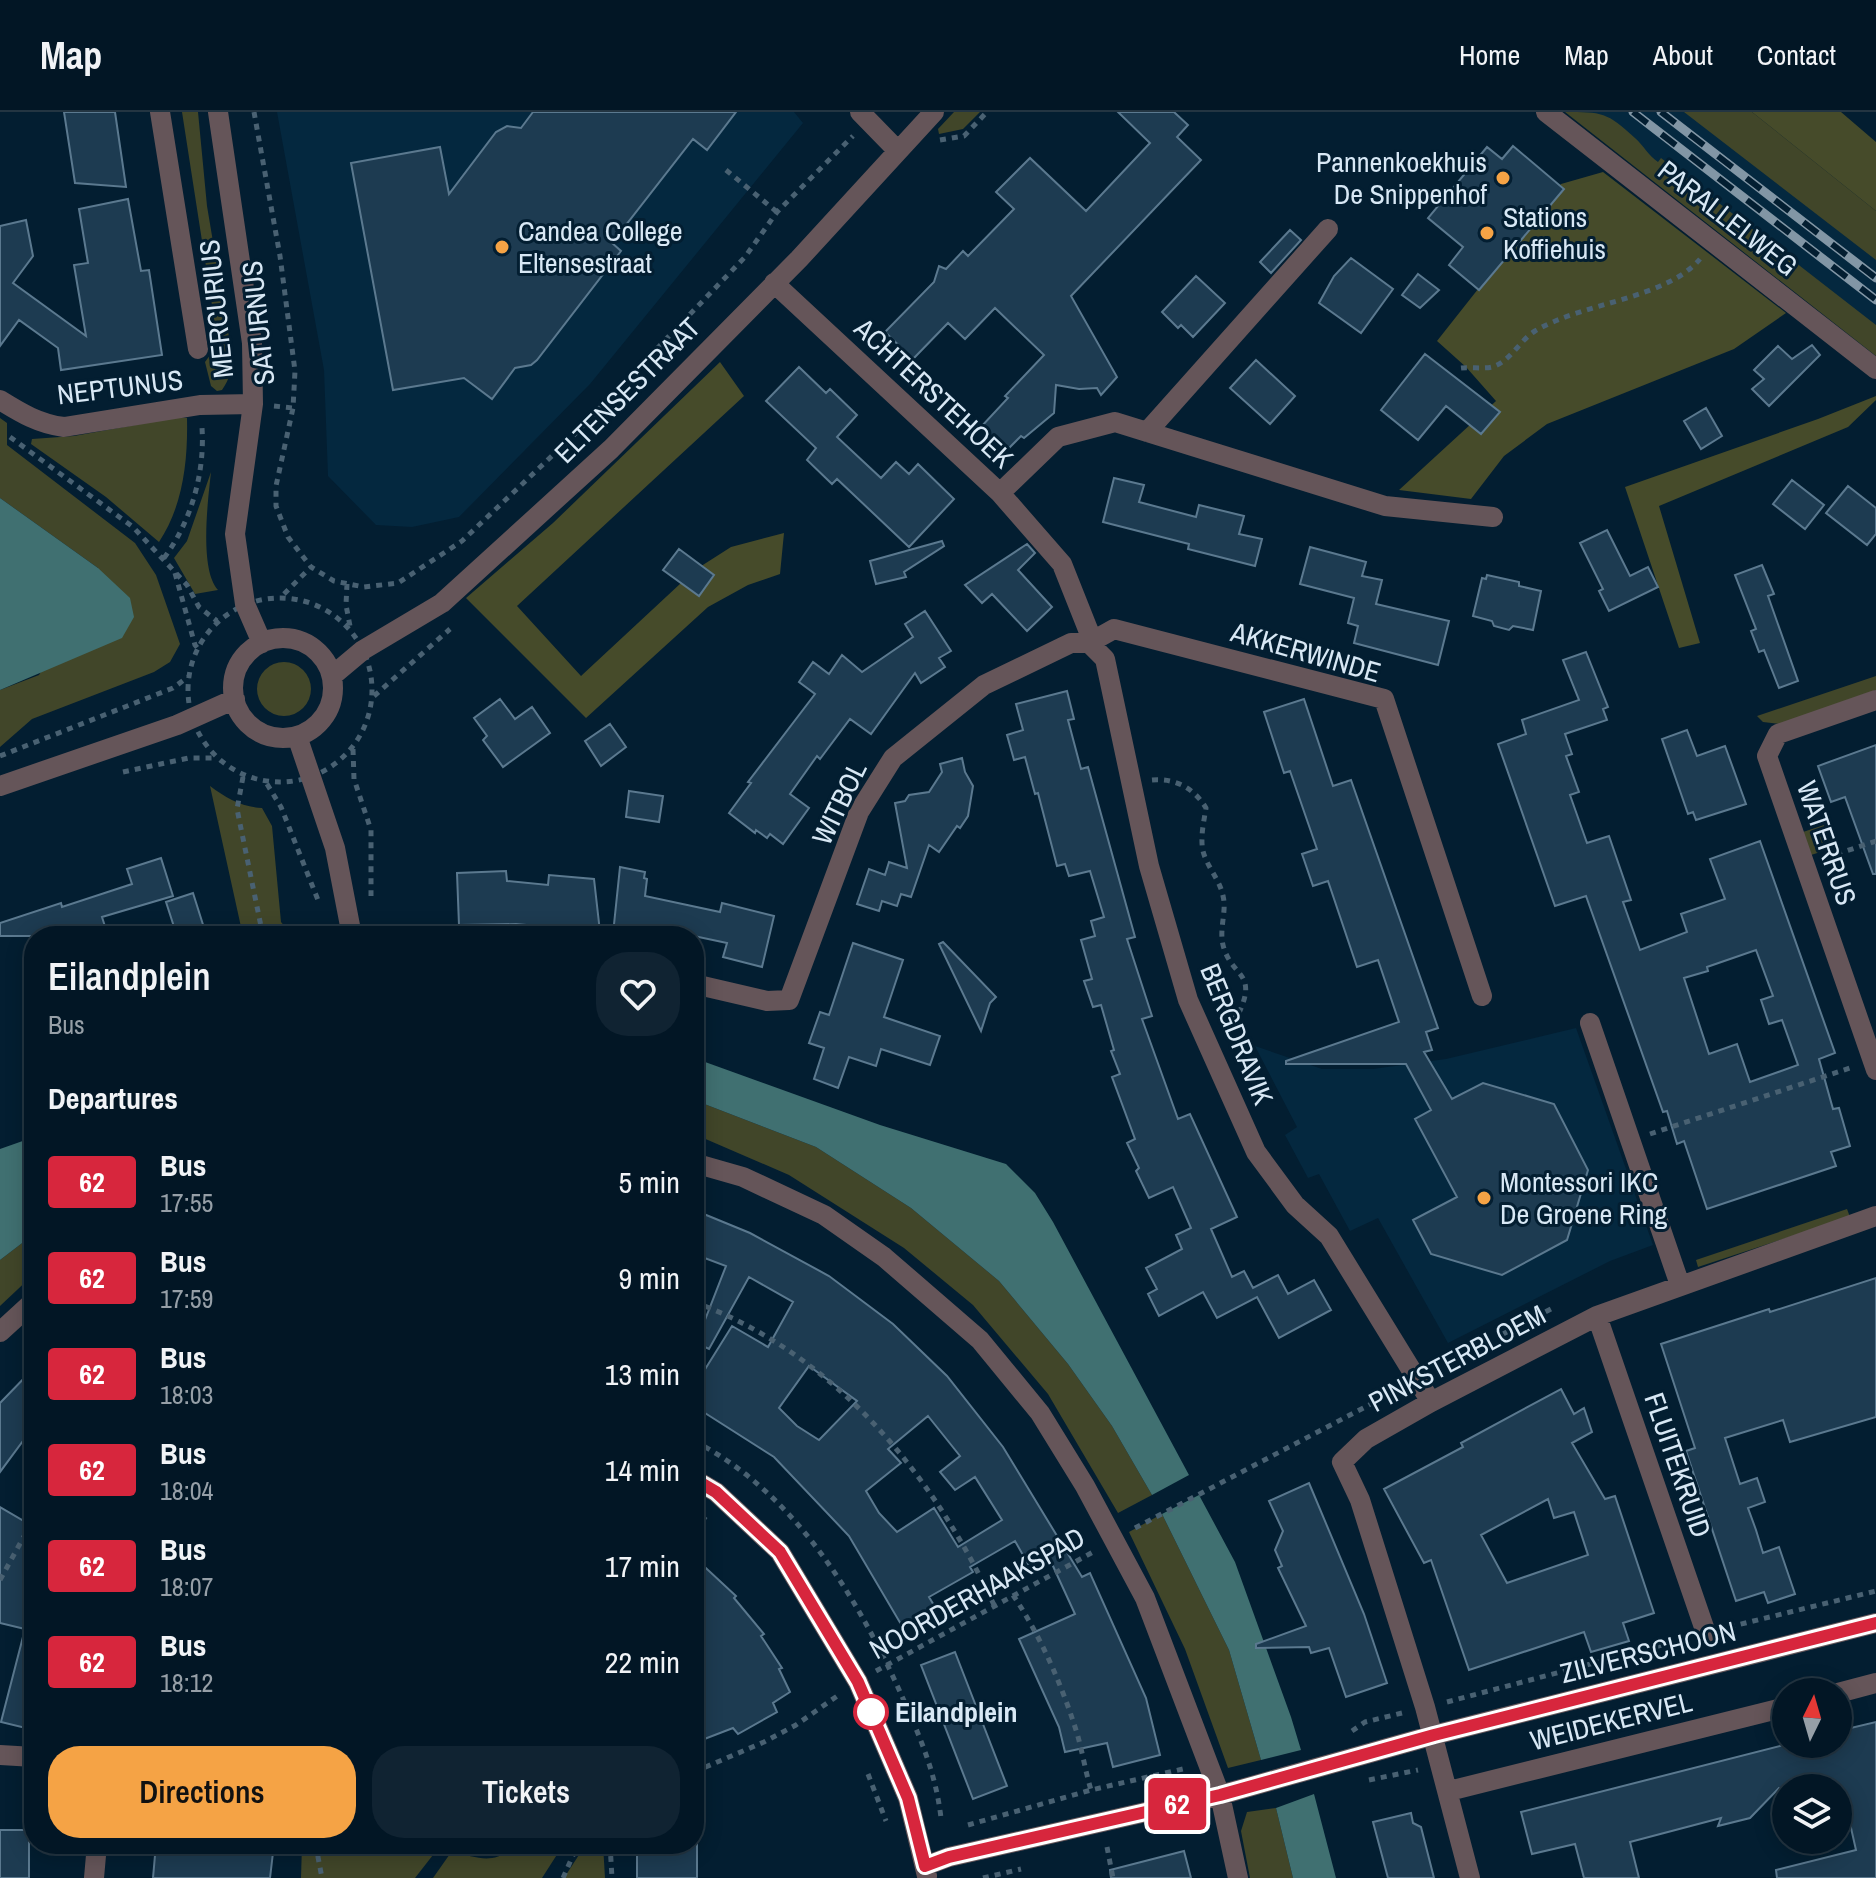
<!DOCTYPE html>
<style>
body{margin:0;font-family:"Archivo Narrow",sans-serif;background:#102332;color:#f1f3f6;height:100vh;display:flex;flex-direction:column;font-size:30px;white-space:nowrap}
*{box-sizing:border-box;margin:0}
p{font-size:26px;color:#969fa7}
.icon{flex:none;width:44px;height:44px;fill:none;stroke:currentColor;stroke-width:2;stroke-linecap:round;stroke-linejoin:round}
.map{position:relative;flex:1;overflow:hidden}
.sheet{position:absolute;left:24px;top:814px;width:680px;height:928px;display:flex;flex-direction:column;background:#021625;border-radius:32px;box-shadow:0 4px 20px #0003,0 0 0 2px #233542}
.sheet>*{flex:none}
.badge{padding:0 16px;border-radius:6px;font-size:28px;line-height:52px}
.needle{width:52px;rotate:5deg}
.fabs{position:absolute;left:1772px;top:1566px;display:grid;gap:16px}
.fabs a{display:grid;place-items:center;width:80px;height:80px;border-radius:50%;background:#021625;box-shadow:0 4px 20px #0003,0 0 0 2px #233542;font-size:40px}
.map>.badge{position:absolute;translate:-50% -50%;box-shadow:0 0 0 4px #fff}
h2{padding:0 24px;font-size:30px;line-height:72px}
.round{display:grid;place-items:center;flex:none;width:84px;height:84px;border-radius:32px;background:#102332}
.overview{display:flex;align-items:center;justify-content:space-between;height:136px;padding:0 24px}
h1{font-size:38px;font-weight:600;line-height:60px}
.action{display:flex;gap:16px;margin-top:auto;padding:16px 24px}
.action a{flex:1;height:92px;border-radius:32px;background:#f5a345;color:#111;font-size:32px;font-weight:600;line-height:92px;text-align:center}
.action a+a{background:#102332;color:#f1f3f6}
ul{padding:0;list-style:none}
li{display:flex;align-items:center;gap:24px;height:96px;padding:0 24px}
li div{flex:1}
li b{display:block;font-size:30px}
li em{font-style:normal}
li .badge{min-width:88px;font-weight:700;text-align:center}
header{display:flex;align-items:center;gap:48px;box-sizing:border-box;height:112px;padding:0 40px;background:#021625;border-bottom:2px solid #233542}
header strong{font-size:38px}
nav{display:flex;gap:44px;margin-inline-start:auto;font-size:28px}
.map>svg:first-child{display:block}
.built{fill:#04283f}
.green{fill:#414629}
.forest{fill:#464b2a}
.water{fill:#407071}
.building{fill:#1d3b51;stroke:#5b798f;stroke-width:2;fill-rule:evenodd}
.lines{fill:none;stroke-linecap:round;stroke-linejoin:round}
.path{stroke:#496172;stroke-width:5;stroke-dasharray:6 6;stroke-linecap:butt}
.minor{stroke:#655559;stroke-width:20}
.rail-casing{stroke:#8296a5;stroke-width:9}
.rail{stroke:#031e31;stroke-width:6;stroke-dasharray:18;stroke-linecap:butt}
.line-casing{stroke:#fff;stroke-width:18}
.line{stroke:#d7263d;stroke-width:12}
.poi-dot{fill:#f5a345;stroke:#031e31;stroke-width:3}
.stop-dot{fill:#fff;stroke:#d7263d;stroke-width:4}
.labels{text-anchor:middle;stroke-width:6;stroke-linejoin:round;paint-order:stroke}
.poi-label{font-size:28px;fill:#d8e8f5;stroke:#031e31;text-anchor:start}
.street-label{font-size:28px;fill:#d8e8f5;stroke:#031e31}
.stop-label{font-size:28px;font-weight:bold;fill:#d8e8f5;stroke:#031e31;text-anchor:start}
</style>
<header>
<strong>Map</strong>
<nav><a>Home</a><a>Map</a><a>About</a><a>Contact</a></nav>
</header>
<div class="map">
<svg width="1876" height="1766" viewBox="0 0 1876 1766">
<rect width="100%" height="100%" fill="#031e31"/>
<path class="built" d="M277,0H794L803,11L590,272L459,405L412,415L376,413L328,364L324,258Z
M1577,0H1709L1876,130V233Z
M1576,916L1653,1133L1610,1149L1448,1231L1378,1106L1350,1119L1319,1062L1308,1066L1285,1023L1297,1015L1255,934L1322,957H1373L1446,947Z"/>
<path class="green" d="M182,0H198L207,94L232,243C232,256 230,267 222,278L217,279L211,274L205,250L218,232Z
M954,0H980L963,17L939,22L938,17Z
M1565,0C1602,0 1607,0 1635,26C1644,34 1648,43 1658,50L1661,46L1876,213V244Z
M1684,0H1752L1876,99V148Z
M179,305L187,306C188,349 183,394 159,430L106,385L31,332L32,327L74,324Z
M0,306L7,311V333L135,431L156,463L180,532L170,550L154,560L32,607L0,635V578L39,563L98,456L0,386Z
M211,360C208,388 199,457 218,478L195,482L174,446L187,429Z
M257 577a27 27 0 1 1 54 0a27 27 0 1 1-54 0Z
M1876,564V578L1780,612L1763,610L1757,604Z
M210,674C226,686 242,695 262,696L272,714L281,810L293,824H243Z
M1824,713L1833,736L1811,743L1803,720Z
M694,988L816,1035L911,1096L999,1169L1068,1252L1112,1314L1152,1383L1118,1401L1048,1282L973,1193L904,1136L789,1063L694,1022Z
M1847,1097L1850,1105L1698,1155L1696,1148Z
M34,1122V1162L0,1194V1148Z
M1162,1402L1229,1538L1261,1648L1228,1656L1185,1537L1129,1420Z
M1276,1696L1293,1766H1250L1241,1719L1247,1700Z
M302,1732H439L440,1734L415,1766H301Z
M518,1732H543L558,1741L542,1766H433L452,1739C480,1747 495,1753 518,1732Z
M586,1732H603L605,1766H564Z"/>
<path class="forest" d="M1752,0H1841L1876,30V99Z
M1603,60L1786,201L1734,237L1547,312L1504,344L1471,387L1399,378L1496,289L1466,255L1437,229L1561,72Z
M720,250L744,284L517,494L581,564L695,458L731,435L784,421L780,462L748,473L708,495L586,606L466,486L553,411Z
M1876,284V288L1848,315L1659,394L1700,531L1679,536L1625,375L1818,307Z"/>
<path class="water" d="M0,386L98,456L130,486L134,505L122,526L0,578Z
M694,946L880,1013L1006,1052L1035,1081L1053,1110L1189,1363L1152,1383L1112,1314L1068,1252L999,1169L911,1096L816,1035L694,988Z
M34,1025V1122L0,1148V1037Z
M1199,1383L1235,1450L1291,1605L1301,1638L1261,1648L1229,1538L1162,1402Z
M1314,1682L1336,1766H1293L1276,1696Z"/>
<path class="building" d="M64,0H115L126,75L75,71Z
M533,0H736L707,38L693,27L612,131L621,139L537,248L531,253L515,256L492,287L464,266L393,278L351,51L440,35L449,82L496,20L507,14L521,16Z
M1118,0H1174L1188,13L1177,25L1201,48L1071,184L1117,265L1101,283L1097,276L1079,277L1056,273L1054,301L1024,326L1021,324L1005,340L980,316L1008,286L1005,284L1044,243L995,196L965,227L948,211L913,247L885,220L934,170L939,154L946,157L963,139L968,144L1014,97L996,80L1030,46L1086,99L1150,31Z
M1513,34L1564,77L1479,178L1449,153L1463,135L1428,106L1487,35L1502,47Z
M128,87L141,159L149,158L162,243L61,258L58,236L19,208L0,234V114L26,108L33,144L13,171L86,224L74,153L88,151L79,97Z
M1290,118L1301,128L1271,161L1260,150Z
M1351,146L1393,177L1361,221L1319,191L1334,164Z
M1418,162L1439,178L1420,196L1402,183Z
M1196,164L1225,191L1193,225L1181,213L1178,216L1162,200Z
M1812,233L1820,243L1769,294L1752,277L1764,267L1754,258L1778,234L1792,247Z
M1425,242L1500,300L1481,322L1446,294L1418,328L1381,298Z
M1256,248L1295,284L1270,312L1230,276Z
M799,255L826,281L830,277L857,303L837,325L881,366L896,350L909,362L918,352L954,387L909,435L837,367L832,372L807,348L816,336L766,289Z
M1706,296L1722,324L1701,337L1684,309Z
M1114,366L1144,373L1139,390L1196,405L1199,393L1244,404L1239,422L1262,427L1255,454L1188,437L1189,432L1103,410Z
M1792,368L1824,393L1805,417L1773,392Z
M1848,374L1876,396V422L1867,433L1826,401Z
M1607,418L1630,464L1648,455L1658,475L1609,499L1599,479L1603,477L1580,431Z
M942,429L944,434L904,460L906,465L876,472L870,449Z
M1027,432L1035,441L1018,458L1052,495L1027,519L992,482L982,491L965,473Z
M1310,435L1366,450L1362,464L1382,468L1376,492L1449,509L1438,553L1354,531L1358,514L1348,511L1354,486L1300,472Z
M679,437L714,463L699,484L663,458Z
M1762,453L1774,482L1768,484L1798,569L1779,576L1764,538L1759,540L1751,519L1756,517L1735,463Z
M1487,463L1519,470V474L1541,479L1533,518L1513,514L1509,518L1494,514L1492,509L1473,504L1482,466L1486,467Z
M925,499L951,539L939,546L945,555L921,571L915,561L871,622L850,607L820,647L817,644L790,682L809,696L783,732L770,722L767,726L756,718L755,721L729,701L751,671L748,670L815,582L799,570L813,550L829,562L842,543L862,560L913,525L905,512Z
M1586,540L1608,595L1603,597L1607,608L1565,622L1572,642L1566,644L1579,680L1570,683L1587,731L1609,724L1631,788L1623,790L1640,838L1687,820L1681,802L1725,787L1710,747L1760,729L1835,941L1819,947L1833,997L1839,996L1850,1034L1831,1040L1836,1054L1707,1097L1684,1029L1677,1032L1667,999L1663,1000L1586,784L1555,794L1498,632L1526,622L1522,608L1579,588L1563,548ZM1756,838L1773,884L1761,888L1769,912L1782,908L1798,953L1750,970L1737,932L1709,942L1684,866L1708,859L1707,855Z
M1067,579L1074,607L1068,608L1081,657L1088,655L1135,825L1127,827L1152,904L1142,907L1178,1007L1190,1002L1237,1105L1211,1117L1232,1165L1244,1159L1253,1176L1278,1163L1288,1182L1314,1168L1331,1198L1279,1226L1257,1185L1217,1206L1203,1180L1159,1204L1148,1182L1157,1177L1146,1156L1182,1137L1176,1123L1191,1116L1173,1075L1149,1086L1136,1059L1139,1056L1127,1031L1135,1027L1112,965L1120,962L1111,939L1114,938L1101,893L1093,895L1084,869L1092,867L1081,828L1095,824L1091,809L1104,805L1090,759L1069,764L1065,752L1057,754L1038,681L1035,682L1025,645L1014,648L1007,623L1023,618L1016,592Z
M500,587L515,607L532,595L550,621L503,655L483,628L487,624L474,606Z
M1304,587L1333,674L1351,668L1438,916L1426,920L1432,938L1424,940L1452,987L1483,971L1554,992L1588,1058L1567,1128L1502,1163L1431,1142L1413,1108L1457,1085L1415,1007L1431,998L1406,952H1286V949L1399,910L1378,848L1357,855L1328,769L1313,774L1302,742L1317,737L1290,659L1284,661L1264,600Z
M610,612L626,635L601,654L585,629Z
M1687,618L1697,644L1725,634L1746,692L1696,708L1693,700L1688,702L1662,627Z
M1876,633V762H1873L1845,685L1831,690L1818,654Z
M962,646L965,660L973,674L968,704L960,716L957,714L939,740L929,733L911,785L901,782L897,794L882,789L879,799L857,792L869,757L885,763L889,750L907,756L895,691L905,689L909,683L929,680L942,660L940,652Z
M629,679L663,684L659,710L626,705Z
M161,746L173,784L102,805L108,824H0V811L61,791L62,795L132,772L127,757Z
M620,755L645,760L644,766L647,767L645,784L720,800L722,791L774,804L762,855L723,845L727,831L694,824L613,822Z
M506,759L507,769L548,773L549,763L594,767L600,820L516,812L459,813L457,761Z
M193,781L205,819L177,824L166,790Z
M943,830L996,885L990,891L981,919L939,832Z
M853,831L903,848L884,905L940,924L930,953L881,937L876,954L849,945L838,976L814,967L824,936L809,931L820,900L829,903Z
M694,1098L750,1121L829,1164L893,1212L947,1264L1003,1335L1082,1465L1090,1461L1146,1586L1160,1643L1113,1655L1107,1631L1065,1640L1059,1615L1019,1527L1075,1502L1047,1441L1028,1452L1015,1429L970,1455L973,1460L929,1485L935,1495L902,1514L849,1424L774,1345L694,1294V1275L732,1214L768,1235L793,1190L749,1165L709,1237L696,1231L726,1154L694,1142ZM809,1254L857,1289L819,1328L797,1314L779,1296ZM928,1304L960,1344L940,1360L955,1378L975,1365L1002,1408L958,1435L934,1396L897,1420L879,1401L866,1379L901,1351L888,1337Z
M1876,1166V1305L1790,1330L1783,1308L1725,1326L1740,1372L1757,1366L1765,1390L1748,1396L1756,1418L1763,1441L1779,1435L1795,1482L1768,1491L1764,1480L1736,1489L1686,1339L1695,1336L1661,1232L1769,1197L1770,1200Z
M34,1256V1314L0,1360V1291Z
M1561,1277L1574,1302L1584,1296L1592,1320L1572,1331L1605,1387L1615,1384L1654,1501L1623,1511L1629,1529L1591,1540L1584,1520L1469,1558L1431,1448L1424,1451L1384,1377L1463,1335L1461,1331ZM1548,1387L1554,1406L1574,1400L1588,1443L1507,1471L1481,1423Z
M1309,1371L1364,1502L1387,1571L1346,1585L1329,1536L1311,1541L1309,1535L1256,1536V1532L1306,1514L1278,1456L1282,1454L1275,1438L1283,1419L1269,1389Z
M0,1395L34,1415V1618L1,1610L25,1517L0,1511Z
M694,1445L736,1484L734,1486L764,1522L761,1524L782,1556L779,1557L790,1580L773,1591L777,1600L738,1622L733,1616L694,1631Z
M955,1540L1007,1674L973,1687L921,1553Z
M1876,1610V1766H1777L1776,1758L1856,1738L1842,1676H1779L1750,1706L1718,1714L1721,1706L1630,1730L1639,1766H1584L1575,1732L1532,1742L1521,1700L1788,1632H1838V1619Z
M1411,1701L1413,1711L1421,1715L1434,1766H1388L1373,1710Z
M0,1718H29V1766H0Z
M156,1732H274L270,1766H153Z
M637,1732H697V1766H637Z
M1184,1739L1191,1766H1111L1110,1758Z"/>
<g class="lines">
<path class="path" d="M254,0L280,144L295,259L293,296L276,374V394L288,425L311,455L334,469L364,475L398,471L462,429L572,325L745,145L777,100L853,24
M940,28L964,24L987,0
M726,58L777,100
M1461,256C1470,255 1484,257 1492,255C1510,250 1520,228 1535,219C1584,190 1666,187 1700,147
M274,294L293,296
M10,325L133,415L187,473L199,495L217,509
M164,446C191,410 205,361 202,316
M175,461L195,533L200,539
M347,472L346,493L350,514
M284,482L311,455
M188 578a92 92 0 1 1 184 0a92 92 0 1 1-184 0Z
M374,584L450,517
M353,637L354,667L371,718V784
M0,644L173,576L188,565
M123,660L189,646H215
M243,665L237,697L263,824
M1152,668C1175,666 1194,676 1206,696C1204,709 1200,725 1203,739C1207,755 1220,768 1223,784C1227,799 1219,816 1223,833C1231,866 1260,859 1237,905L1224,910
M267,672L281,695L318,788
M1825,746L1876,729
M1650,1022L1850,956
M694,1190C834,1241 933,1362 994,1493
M1503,1222L1551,1197
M694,1329C796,1381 860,1489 905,1591C922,1630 936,1663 941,1706
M694,1399L706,1408
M1135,1416L1388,1283
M0,1468L34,1406
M1013,1483C1040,1523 1061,1571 1076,1618C1082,1637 1085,1658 1091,1678
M1729,1515L1876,1479
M876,1559L1095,1439
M1447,1590L1685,1527
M1352,1619L1365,1610L1402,1601
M694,1660L764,1630L796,1613L840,1582
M868,1662L886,1709
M1369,1668L1418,1658
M968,1713L1091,1678L1187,1656
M318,1732V1745L322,1766
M610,1732L612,1766
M1107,1735L1113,1766
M563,1766L578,1732
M983,1766L1021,1757"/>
<path class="minor" d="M160,0L198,237
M218,0L252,231L253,292L235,422L245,492L262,531
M860,0L897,38
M1546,0L1876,257
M774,171L1000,381L1058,325L1115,310L1385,394L1493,405
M0,288C21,301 39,312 64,315L200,293L253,292
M1147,320L1328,117
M1000,381L1062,452L1089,520V531L1114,517L1384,587L1482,884
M233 576a50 50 0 1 1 100 0a50 50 0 1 1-100 0Z
M332,564L363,538L442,491L611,337L799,147L934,0
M1876,588L1778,622L1767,644L1876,958
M297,624L335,736L352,824
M0,674L177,613L235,587
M694,872L767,889L789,888L859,700L893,646L984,573L1071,531H1089L1105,547L1149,754L1188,888L1256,1040L1295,1093L1329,1124L1431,1290
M1590,911L1680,1173
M694,1051L743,1065L824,1103L884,1145L980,1228L1040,1301L1085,1374L1145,1486L1220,1683L1238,1766
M1597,1204L1706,1521
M0,1220L34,1189
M694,1367L716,1380L780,1440L858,1570L908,1686L927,1764
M1838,1581L1876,1571
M0,1643L34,1645
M1449,1679L1786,1595
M925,1754L949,1745L1220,1683L1434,1623L1876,1511
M94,1766L97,1732
M1470,1766L1425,1595L1360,1388L1342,1350L1366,1327L1431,1290L1597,1204L1876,1104"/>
<g class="rail-casing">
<path id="rail" d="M1633,0L1876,188
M1661,0L1876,166"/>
</g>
<use href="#rail" class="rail"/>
</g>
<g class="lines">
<g class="line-casing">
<path id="line" d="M694,1367L716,1380L780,1440L858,1570L908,1686L925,1754L949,1745L1220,1683L1434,1623L1876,1511"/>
</g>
<use href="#line" class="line"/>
</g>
<g class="poi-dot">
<circle cx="1503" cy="66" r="8"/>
<circle cx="1487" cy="121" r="8"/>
<circle cx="502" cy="135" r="8"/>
<circle cx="1484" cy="1086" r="8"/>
</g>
<circle class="stop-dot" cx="871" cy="1600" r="16"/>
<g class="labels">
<g class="poi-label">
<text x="1487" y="60" text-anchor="end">Pannenkoekhuis<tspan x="1487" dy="32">De Snippenhof</tspan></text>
<text x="1503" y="115">Stations<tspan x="1503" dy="32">Koffiehuis</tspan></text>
<text x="518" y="129">Candea College<tspan x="518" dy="32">Eltensestraat</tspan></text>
<text x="1500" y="1080">Montessori IKC<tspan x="1500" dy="32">De Groene Ring</tspan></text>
</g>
<g class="street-label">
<text transform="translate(1728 106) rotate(38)" y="10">PARALLELWEG</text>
<text transform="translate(216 197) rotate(-96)" y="10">MERCURIUS</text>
<text transform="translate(258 211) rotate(-96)" y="10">SATURNUS</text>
<text transform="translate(120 275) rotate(-7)" y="10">NEPTUNUS</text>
<text transform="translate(627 278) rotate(-45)" y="10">ELTENSESTRAAT</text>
<text transform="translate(934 281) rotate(43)" y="10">ACHTERSTEHOEK</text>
<text transform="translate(1306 540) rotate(16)" y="10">AKKERWINDE</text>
<text transform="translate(839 691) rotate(-64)" y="10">WITBOL</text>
<text transform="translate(1827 731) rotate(71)" y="10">WATERRUS</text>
<text transform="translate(1237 922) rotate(68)" y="10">BERGDRAVIK</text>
<text transform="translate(1457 1246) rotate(-28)" y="10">PINKSTERBLOEM</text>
<text transform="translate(1678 1353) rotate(71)" y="10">FLUITEKRUID</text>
<text transform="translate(977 1481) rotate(-29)" y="10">NOORDERHAAKSPAD</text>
<text transform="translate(1648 1540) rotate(-14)" y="10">ZILVERSCHOON</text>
<text transform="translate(1611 1609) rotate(-14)" y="10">WEIDEKERVEL</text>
</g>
<g class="stop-label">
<text x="895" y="1610">Eilandplein</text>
</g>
</g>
</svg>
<div class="fabs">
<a><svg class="needle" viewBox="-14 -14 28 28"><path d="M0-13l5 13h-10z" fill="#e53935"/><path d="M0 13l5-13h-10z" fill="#969fa7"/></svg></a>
<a><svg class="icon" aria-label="layers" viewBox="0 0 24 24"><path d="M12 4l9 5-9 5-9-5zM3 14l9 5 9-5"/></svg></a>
</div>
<b class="badge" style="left:1177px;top:1692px;background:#d7263d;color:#fff">62</b>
<section class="sheet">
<div class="overview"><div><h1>Eilandplein</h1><p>Bus</p></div><a class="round"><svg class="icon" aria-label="heart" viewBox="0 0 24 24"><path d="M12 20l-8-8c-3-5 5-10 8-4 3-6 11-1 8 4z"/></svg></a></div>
<h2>Departures</h2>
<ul>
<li><span class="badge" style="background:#d7263d;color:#fff">62</span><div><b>Bus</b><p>17:55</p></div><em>5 min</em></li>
<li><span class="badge" style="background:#d7263d;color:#fff">62</span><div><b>Bus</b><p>17:59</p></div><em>9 min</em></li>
<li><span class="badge" style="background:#d7263d;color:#fff">62</span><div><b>Bus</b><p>18:03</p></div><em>13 min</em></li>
<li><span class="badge" style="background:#d7263d;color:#fff">62</span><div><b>Bus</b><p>18:04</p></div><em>14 min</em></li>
<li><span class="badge" style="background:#d7263d;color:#fff">62</span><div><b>Bus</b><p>18:07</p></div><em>17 min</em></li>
<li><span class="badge" style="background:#d7263d;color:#fff">62</span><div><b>Bus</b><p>18:12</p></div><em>22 min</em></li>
</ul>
<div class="action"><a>Directions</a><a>Tickets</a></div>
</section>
</div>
